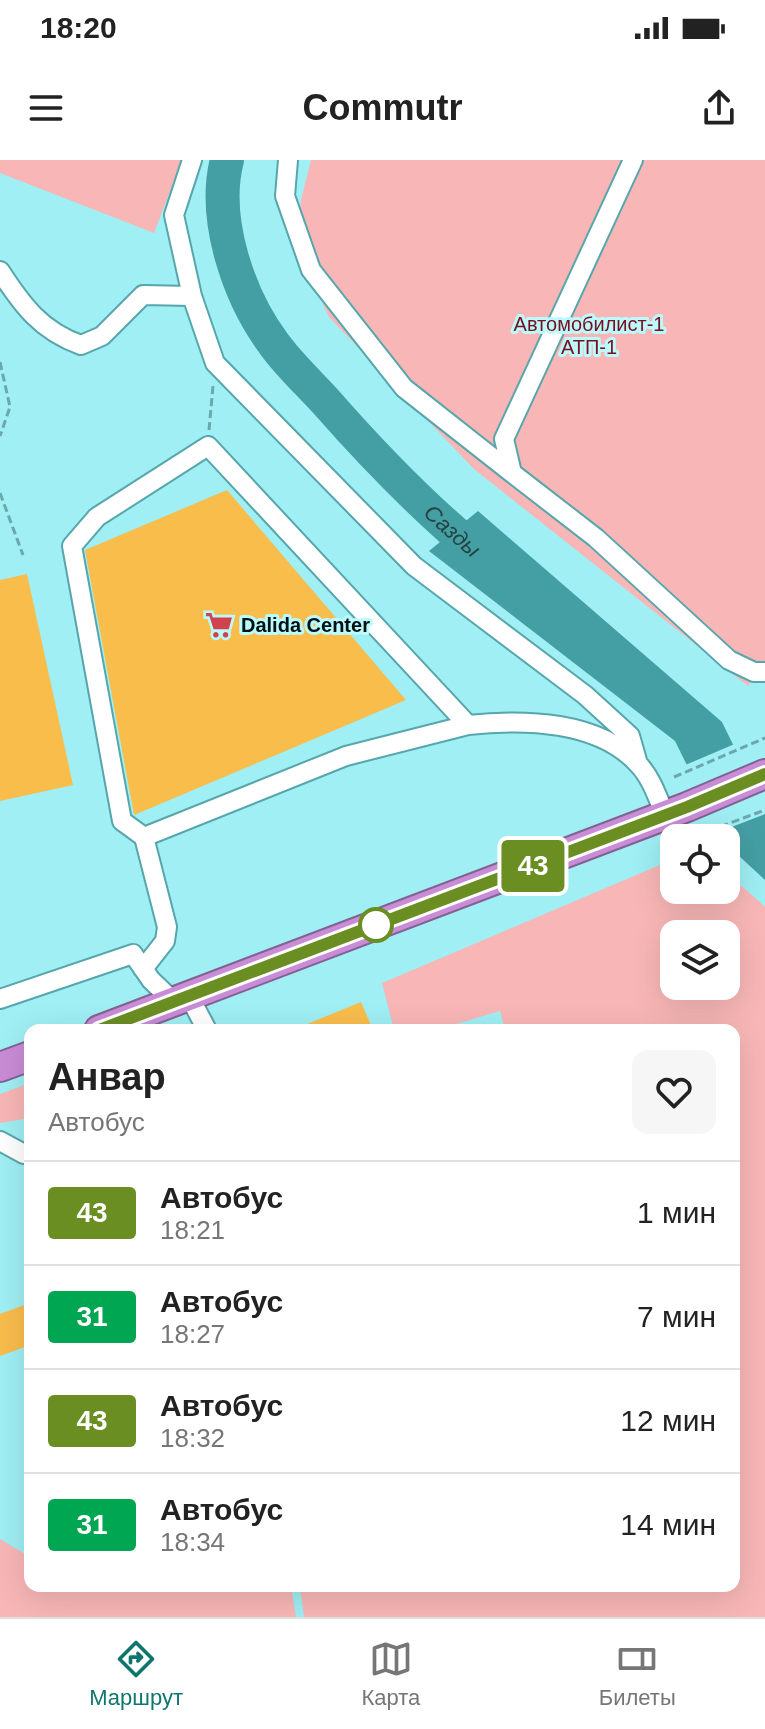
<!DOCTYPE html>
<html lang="ru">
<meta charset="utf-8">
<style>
body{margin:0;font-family:Arial,sans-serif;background:#f6f6f6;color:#222;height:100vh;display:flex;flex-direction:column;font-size:30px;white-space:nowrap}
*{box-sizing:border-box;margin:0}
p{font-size:26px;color:#767676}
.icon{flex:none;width:44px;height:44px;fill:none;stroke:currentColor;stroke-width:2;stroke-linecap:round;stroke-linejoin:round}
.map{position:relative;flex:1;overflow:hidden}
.drawer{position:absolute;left:24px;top:864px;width:716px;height:568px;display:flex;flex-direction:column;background:#fff;border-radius:16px;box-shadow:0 8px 32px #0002}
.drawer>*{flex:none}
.badge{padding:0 16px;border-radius:6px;font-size:28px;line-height:52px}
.fabs{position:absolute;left:660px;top:664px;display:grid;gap:16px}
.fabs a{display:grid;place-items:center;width:80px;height:80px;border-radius:16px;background:#fff;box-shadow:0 8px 32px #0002;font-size:40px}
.map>.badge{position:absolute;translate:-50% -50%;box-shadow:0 0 0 4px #fff}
.round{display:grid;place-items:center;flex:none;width:84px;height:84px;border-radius:16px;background:#f6f6f6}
.head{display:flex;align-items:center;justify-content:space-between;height:136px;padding:0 24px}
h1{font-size:38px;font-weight:700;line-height:60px}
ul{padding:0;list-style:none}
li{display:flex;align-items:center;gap:24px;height:104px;padding:0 24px;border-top:2px solid #e0e0e0}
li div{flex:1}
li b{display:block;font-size:30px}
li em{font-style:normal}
li .badge{min-width:88px;font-weight:700;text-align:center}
.status{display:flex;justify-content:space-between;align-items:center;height:56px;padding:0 40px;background:#fff;direction:ltr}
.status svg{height:22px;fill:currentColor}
header{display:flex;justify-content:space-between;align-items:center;height:104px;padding:0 24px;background:#fff;font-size:36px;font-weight:700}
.menu{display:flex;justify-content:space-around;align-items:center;height:112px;border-top:2px solid #e0e0e0;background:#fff;font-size:22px;color:#767676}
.menu a{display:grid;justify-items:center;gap:4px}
.menu .current{color:#0f766e}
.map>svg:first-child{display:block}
.green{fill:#f8b7b6;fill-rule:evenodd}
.water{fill:#449fa4}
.pier{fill:#9feff4}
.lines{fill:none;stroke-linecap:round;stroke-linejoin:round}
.river{stroke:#449fa4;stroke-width:34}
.building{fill:#f9bd4c}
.minor-casing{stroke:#56a6ab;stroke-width:22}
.highway-casing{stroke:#836192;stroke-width:32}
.path{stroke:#6ba7ab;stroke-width:3;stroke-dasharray:8 4;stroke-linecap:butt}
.minor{stroke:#fff;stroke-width:18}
.highway{stroke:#c98cd6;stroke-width:28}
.line-casing{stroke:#fff;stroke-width:18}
.line{stroke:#6b8e23;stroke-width:12}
.stop-dot{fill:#fff;stroke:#6b8e23;stroke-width:4}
.labels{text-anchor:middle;stroke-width:6;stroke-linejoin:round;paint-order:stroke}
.park-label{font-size:20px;fill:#7a0f1f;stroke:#bbfafd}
.poi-label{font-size:20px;font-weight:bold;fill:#001113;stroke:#bbfafd;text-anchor:start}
.water-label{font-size:22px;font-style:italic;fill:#254244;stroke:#bbfafd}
</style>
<div class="status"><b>18:20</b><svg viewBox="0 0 49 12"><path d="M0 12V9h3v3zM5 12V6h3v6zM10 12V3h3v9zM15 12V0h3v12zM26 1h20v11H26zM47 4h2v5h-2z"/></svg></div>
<header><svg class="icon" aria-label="menu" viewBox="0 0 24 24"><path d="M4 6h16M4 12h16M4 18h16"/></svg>Commutr<svg class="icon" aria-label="share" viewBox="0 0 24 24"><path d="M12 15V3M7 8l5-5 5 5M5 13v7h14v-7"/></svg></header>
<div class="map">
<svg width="765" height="1457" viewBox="0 0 765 1457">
<rect width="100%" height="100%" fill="#9feff4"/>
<path class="green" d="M0,0H182L154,73L0,13Z
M311,0H765V505L748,526L474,309L329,157L299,91L301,40Z
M674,699V730H726V712L765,747V1457H304L300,1426H734V870H505L500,851L436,870H394L382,823ZM726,774V826H674V774Z
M30,923V958L0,963V934Z
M0,1379L30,1397V1426H291L296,1457H0Z"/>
<path class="water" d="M478,351L722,562L765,650V720L726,684L675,581L429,391Z"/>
<path class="pier" d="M737,583L765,641V654L716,673L683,606Z"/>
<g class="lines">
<path class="river" id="s1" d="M227,0C212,58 238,136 274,184C289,205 309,223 327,243C377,300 429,353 488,401"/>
</g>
<path class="building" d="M227,330L406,540L134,655L85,390Z
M27,414L73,625L0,641V420Z
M361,842L373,870H295V869Z
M30,1143V1185L0,1196V1154Z"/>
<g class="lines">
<g class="minor-casing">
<path id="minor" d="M192,0L174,55L192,136L215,203L414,406L585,535L630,576L638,604
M288,0L285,36L311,110L404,228L512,313
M633,0L504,279L512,313L596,378L729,500L754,512H765
M0,111C22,145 41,171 81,185L102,176L143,135L192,136
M468,565C523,559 599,560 639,605C652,619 658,639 665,655
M143,809L165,781L167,767L144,677L122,661L72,386L97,357L208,286L468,565L346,596L144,677
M189,836L207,870
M0,839L133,794L151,820L174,842
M0,981L24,994L30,992"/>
</g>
<g class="highway-casing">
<path id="highway" d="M99,870L687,647L765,614
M0,907L30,896"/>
</g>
<path class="path" d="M0,202L10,247L0,276
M209,270L213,226
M0,333L23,395
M674,617L765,578
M698,675L765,650"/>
<use href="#minor" class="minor"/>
<use href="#highway" class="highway"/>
</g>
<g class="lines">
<g class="line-casing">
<path id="line" d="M99,870L687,647L765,614"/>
</g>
<use href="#line" class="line"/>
</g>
<defs>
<g id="supermarket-bare" transform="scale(2.16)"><path d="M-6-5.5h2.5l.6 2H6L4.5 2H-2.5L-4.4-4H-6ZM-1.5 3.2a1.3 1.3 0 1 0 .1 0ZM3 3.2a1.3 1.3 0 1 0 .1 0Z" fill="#d2424d" stroke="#bbfafd" stroke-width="2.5" paint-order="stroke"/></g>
</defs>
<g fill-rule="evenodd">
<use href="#supermarket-bare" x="219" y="465"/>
</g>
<circle class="stop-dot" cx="376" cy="765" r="16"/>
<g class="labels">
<g class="park-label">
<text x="589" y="171">Автомобилист-1<tspan x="589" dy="23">АТП-1</tspan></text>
</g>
<g class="poi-label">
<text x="241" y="472">Dalida Center</text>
</g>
<g class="water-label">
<text dy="8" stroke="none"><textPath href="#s1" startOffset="454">Сазды</textPath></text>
</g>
</g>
</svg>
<div class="fabs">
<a><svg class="icon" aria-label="locate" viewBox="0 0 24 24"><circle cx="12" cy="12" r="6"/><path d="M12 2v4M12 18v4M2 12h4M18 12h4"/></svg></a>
<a><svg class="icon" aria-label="layers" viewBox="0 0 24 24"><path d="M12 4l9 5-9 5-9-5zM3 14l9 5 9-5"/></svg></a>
</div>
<b class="badge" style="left:533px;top:706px;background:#6b8e23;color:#fff">43</b>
<section class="drawer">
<div class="head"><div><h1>Анвар</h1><p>Автобус</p></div><a class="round"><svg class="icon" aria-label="heart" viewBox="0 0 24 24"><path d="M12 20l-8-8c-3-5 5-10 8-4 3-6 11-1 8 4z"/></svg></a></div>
<ul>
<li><span class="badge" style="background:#6b8e23;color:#fff">43</span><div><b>Автобус</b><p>18:21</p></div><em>1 мин</em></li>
<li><span class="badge" style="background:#00a651;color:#fff">31</span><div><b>Автобус</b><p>18:27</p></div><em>7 мин</em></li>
<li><span class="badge" style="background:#6b8e23;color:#fff">43</span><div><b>Автобус</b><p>18:32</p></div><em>12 мин</em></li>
<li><span class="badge" style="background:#00a651;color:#fff">31</span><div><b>Автобус</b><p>18:34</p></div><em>14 мин</em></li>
</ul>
</section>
</div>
<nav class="menu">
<a class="current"><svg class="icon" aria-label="directions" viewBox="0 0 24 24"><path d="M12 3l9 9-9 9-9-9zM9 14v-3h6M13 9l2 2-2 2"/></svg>Маршрут</a>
<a><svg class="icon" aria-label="map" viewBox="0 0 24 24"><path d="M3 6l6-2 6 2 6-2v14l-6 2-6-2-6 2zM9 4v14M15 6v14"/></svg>Карта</a>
<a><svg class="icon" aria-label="tickets" viewBox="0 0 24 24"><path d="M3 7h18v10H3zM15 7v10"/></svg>Билеты</a>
</nav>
